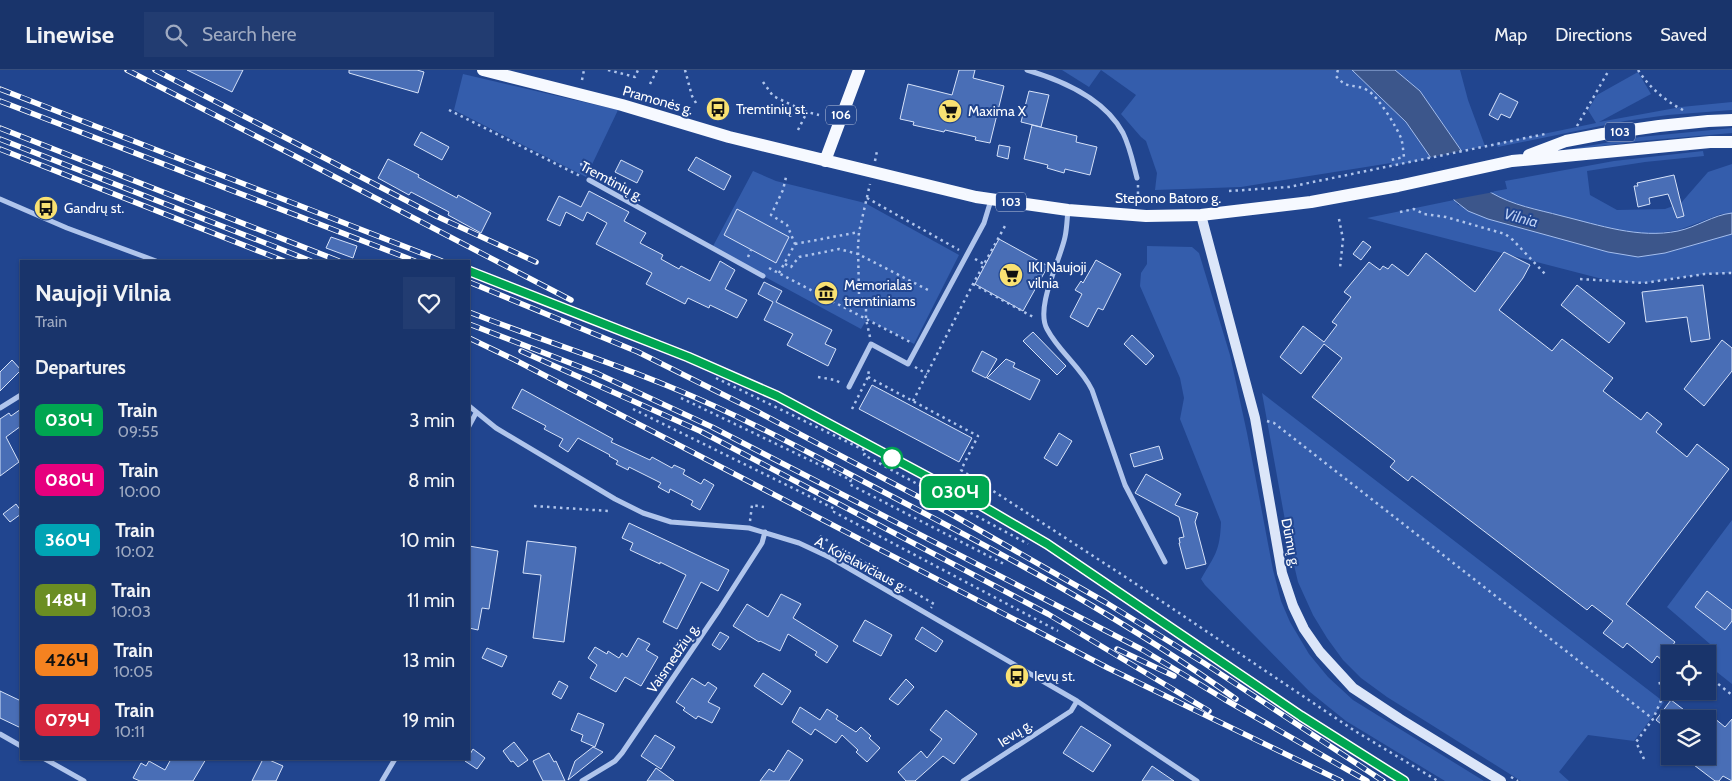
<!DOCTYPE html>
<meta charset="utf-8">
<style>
body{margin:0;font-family:Cabin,sans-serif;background:#223c71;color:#f1f3f6;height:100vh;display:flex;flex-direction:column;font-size:19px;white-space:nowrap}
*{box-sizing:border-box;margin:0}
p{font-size:16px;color:#9faac1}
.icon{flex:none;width:28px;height:28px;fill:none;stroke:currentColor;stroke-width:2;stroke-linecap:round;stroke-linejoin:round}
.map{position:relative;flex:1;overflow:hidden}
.panel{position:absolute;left:20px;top:190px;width:450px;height:500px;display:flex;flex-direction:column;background:#19346b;border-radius:0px;box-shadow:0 1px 4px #0004,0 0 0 1px #374f7e}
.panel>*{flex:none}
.badge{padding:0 10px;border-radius:8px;font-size:18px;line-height:32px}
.controls{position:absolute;left:1661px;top:575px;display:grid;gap:10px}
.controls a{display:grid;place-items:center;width:55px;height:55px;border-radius:0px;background:#19346b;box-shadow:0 1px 4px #0004,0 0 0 1px #374f7e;font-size:25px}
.map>.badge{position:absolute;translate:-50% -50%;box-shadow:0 0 0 2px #fff}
h2{padding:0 15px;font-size:19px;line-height:45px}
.round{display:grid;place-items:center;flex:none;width:52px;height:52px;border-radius:0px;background:#223c71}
.head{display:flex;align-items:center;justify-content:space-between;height:85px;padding:0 15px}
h1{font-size:24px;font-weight:700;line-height:38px}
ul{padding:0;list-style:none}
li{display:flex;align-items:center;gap:15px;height:60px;padding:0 15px}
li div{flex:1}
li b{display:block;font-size:19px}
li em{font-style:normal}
li .badge{min-width:55px;font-weight:700;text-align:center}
header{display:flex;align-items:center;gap:30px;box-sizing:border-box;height:70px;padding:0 25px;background:#19346b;border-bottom:1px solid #374f7e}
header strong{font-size:24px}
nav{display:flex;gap:28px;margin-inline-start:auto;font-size:18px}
.search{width:350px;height:45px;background:#223c71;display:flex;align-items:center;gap:12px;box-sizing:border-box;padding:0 18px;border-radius:0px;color:#9faac1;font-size:19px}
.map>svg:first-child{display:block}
.green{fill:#345dac}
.water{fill:#3c568b;stroke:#a4beee}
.pier{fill:#21458f}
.building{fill:#496eb6;stroke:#d6e2f9}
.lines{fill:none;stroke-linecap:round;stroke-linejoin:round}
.path{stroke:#b0c5ec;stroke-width:2.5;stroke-dasharray:2.5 4;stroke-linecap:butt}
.street{stroke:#b0c5ec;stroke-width:5}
.secondary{stroke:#dce6f9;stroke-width:10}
.primary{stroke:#f6f9ff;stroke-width:12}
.rail-casing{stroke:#fff;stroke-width:5.5}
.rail{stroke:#21458f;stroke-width:4;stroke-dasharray:11;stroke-linecap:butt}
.line-casing{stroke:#fff;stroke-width:11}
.line{stroke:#00a651;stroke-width:8}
.stop-dot{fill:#fff;stroke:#00a651;stroke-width:2.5}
.labels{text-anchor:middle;stroke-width:4;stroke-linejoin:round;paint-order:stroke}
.shield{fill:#21458f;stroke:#bcc7dd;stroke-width:1}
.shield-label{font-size:12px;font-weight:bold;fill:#fff}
.street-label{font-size:14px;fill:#fff;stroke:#21458f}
.poi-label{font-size:14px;fill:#fff;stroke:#21458f;text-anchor:start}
.water-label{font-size:15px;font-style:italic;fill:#bdd0f3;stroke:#21458f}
</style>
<header>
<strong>Linewise</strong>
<div class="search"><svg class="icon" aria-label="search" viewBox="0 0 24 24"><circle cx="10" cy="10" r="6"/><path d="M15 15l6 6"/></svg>Search here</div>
<nav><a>Map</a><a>Directions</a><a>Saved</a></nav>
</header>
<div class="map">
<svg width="1732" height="711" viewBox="0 0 1732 711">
<rect width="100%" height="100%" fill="#21458f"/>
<path class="green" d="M1062,0H1352L1406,52L1431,88L1392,96L1391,93L1241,117L1155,120L1157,103L1146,71L1141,67L1121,44L1136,25L1101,0L1089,17Z
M1395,0H1460L1468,30L1485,76L1596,53L1588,40L1597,25L1638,2L1651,24L1599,52L1681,37L1732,32V40L1668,45L1625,51L1498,77L1496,74L1462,81L1420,21Z
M463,4L618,40L586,107L454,40Z
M1732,58V63L1640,71L1547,83L1640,67Z
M1703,81L1704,86L1645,92L1587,101L1590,125L1617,140L1665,139L1681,133L1708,102L1732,94V143L1721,144L1679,160L1650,164L1612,159L1508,132L1490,122L1507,119L1505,111L1614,91Z
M753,101L776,111L865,133L959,185L914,274L867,249L861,259L712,178Z
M1454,130L1458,135L1665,183L1732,164V203L1705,204L1644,213L1610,211L1367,148Z
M1147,176L1192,177L1199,183L1230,285L1247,363L1273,500L1281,531L1290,552L1309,584L1328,607L1353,630L1484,711H1445L1346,651L1310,622L1205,515L1201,509C1215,485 1220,481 1221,452L1180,349L1184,328L1180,308L1140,216L1141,203L1147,194Z
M1262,323L1664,632L1634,671L1588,665L1559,702L1569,711H1521L1387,627L1361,608L1343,590L1327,568L1313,545L1298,512L1290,478Z
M1732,450V614L1708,595V584H1703L1710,574L1667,537Z"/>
<path class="water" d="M1352,0H1395L1420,21L1490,122C1514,136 1536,139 1562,146C1599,155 1639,169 1678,161C1697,157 1713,145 1732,143V164L1665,183L1638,187L1608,182L1488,149L1468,141L1454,130L1431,88L1406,52Z"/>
<path class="pier" d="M1465,80L1494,122L1451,130L1428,88Z"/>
<path class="building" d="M187,0H243L232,22Z
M349,0H417L424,2L418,23L349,3Z
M959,0H975L973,8L1004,16L990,73L975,70L976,67L945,60L944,62L913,55L914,52L900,49L908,14L952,25Z
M1029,21L1049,25L1041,57L1021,52Z
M1500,23L1518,32L1510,48L1501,44L1498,50L1489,45Z
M1032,55L1077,66L1076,72L1097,77L1090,105L1065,99L1064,103L1047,98L1048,95L1024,89Z
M421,62L449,77L442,90L414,75Z
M999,75L1010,77L1008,89L997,86Z
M696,87L731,106L724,120L688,100Z
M388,89L419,105L418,107L457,128L458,125L491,143L481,163L448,145L449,142L411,122L409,125L378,108Z
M621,90L643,101L637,113L615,102Z
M1674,105L1684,146L1677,148L1668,124L1649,128L1650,134L1638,137L1634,116H1638L1637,113Z
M589,121L629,142L624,151L646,163L640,173L663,185L661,189L679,199L681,196L710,211L720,191L735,200L725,219L747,230L737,248L710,235L709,238L688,228L685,234L646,214L652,203L596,174L607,153L587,142L583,151L566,142L560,156L547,150L559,126L581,137Z
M737,139L789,167L776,193L724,165Z
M331,167L357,176L353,188L326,178Z
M999,169L1048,196L1023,241L975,214Z
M1363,171L1371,177L1361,190L1353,184Z
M1504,182L1530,195L1523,208L1499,240L1552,281L1562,269L1613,308L1603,321L1641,350L1647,342L1662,354L1656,362L1687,387L1697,374L1729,399L1626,534L1675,572L1662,590L1657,586L1652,593L1627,573L1623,578L1603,563L1613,551L1592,535L1587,540L1412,406L1408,411L1390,397L1395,391L1312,327L1342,288L1324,274L1301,304L1280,287L1303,256L1324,272L1337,255L1332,252L1351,227L1344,222L1369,192L1380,200L1383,196L1388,199L1392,194L1408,206L1426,183L1475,222Z
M1096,190L1121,204L1103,240L1098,238L1088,257L1070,247L1082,224L1075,220L1081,211L1083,213Z
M764,212L782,221L776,232L832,260L825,274L836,279L828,296L787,275L793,264L764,250L773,232L758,224Z
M1577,215L1625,253L1609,273L1561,235Z
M1703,215L1710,269L1691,272L1687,247L1646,252L1642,222Z
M1033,262L1066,296L1057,305L1023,271Z
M1132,265L1154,286L1146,295L1124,274Z
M1722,270L1732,278V301L1704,336L1684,319Z
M982,281L997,289L986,308L972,301Z
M1006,289L1015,293L1013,297L1040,310L1030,330L987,308Z
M12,290L21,300L0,321V302Z
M872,315L972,368L959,392L859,339Z
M522,319L613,369L611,372L650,390L652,387L672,398L674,395L685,400L683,404L701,414L704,409L714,415L700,440L691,435L693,431L670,419L669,423L658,417L661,413L629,397L628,400L616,394L618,391L609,386L610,385L578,368L568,382L559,376L563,369L544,359L546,356L512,338Z
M21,339V356L6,367L19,392L0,406V349L9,343L11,346Z
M1059,363L1072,371L1057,396L1044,388Z
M1159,376L1163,389L1134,397L1130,384Z
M1146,404L1181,424L1175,435L1198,443L1195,452L1206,494L1186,499L1179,473H1180L1179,468L1184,467L1179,447L1135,423Z
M16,434L21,441V444L10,452L3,444Z
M629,453L729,500L718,521L701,512L677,559L663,552L686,505L660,492V494L630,480L633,473L622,468Z
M527,471L576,477L564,572L533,568L541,505L523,503Z
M469,476L498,481L489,539L482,538L478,560L469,558Z
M1707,521L1732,540V551L1725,560L1695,537Z
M781,524L801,534L793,548L838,576L827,593L815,585L817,582L788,564L780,581L760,571L759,572L733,556L747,534L768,547Z
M865,550L892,565L881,586L853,571Z
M922,557L943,571L936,582L915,569Z
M720,562L729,567L720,580L712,575Z
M638,568L650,574L646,580L658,587L641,616L625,607L616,622L590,608L597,595L588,588L595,577L607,584L608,581L619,588L622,583L627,587Z
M487,578L507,586L502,597L482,588Z
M763,603L791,621L782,635L754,616Z
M692,608L705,616L708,612L717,618L708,632L720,638L712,653L698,646L696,649L683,640L685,638L676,632Z
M906,609L914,617L898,635L889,629Z
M559,611L568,616L561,629L552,624Z
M0,621L21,631V658L0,648Z
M1671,630L1696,649H1670V661L1656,650Z
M800,637L820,650L827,639L838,646L836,649L856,662L861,657L871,666L869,668L880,678L867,692L856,682L858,680L842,665L836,673L815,659L811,665L792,652Z
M946,640L977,664L954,694L943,686L915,711H906L898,702L921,681L927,688L942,669L930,660Z
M578,643L604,654L595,677L581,671L583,665L571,660Z
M1708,643L1725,657L1732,649V711L1723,706L1719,711H1715L1694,695L1701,686H1708Z
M1081,656L1111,675L1093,702L1063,683Z
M655,665L675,677L661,699L641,686Z
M514,672L528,690L518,697L513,691L511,692L503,681Z
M593,677L603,682L568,710L575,691Z
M473,679L485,688L477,699L465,691L469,689V686Z
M788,680L803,690L789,711H760L769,699L774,702Z
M549,683L554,692L556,691L565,711H543L533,691Z
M171,689H206L193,711H140L133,708L141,693L146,696L149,691L165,700Z
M263,689H267L283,696L276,711H252Z
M1152,696L1174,711H1142Z
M656,698L674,711H647Z"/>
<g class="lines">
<path class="path" d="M608,0L635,7L638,0
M685,0L692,26L696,33
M1338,0L1336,6C1347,20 1354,13 1367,20C1378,26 1396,56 1401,68C1403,74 1403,81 1404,87L1391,90
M1638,0C1650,18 1664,30 1683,40
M582,10L584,0
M763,12L773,26L807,42L819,45
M650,14L657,0
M449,40L582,107
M1577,56L1609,0
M798,60L807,42
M875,91L877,81
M581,93L583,104
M1138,115V124
M1229,121L1289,117L1545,64
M867,128L959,180
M1400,142L1414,139L1424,144L1446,147L1505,164L1513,170L1545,204
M1339,149L1343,169L1340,198
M795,174L859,162
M748,187L751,180
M975,189L984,194
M785,194L791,197L799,187L839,179L858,184L930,221
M769,198L910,272
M779,203L795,174L787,155L771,145L783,120L786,107
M1580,209L1644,213L1705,204L1732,203
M973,214L1035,248
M870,267L866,249V235L859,224L858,177L859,162L870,114
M915,297L927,304
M818,307L835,310L841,313
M868,307L978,366L961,400L1127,508L1355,661L1438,711
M716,308L866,381L864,385L1028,474
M681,328L851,410L849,414L1004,494
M913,331L973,214L1005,156
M633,339L835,439L834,442L1058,561
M852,339L868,307L869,299
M1267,351L1274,353L1653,649
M534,436L609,441
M750,451L752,435L764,437
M820,466L934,534L931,538
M1708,606L1732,625
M1644,689L1636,672L1653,649L1663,626L1659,610
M1511,707L1518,711"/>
<path class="street" d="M1027,0C1061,10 1105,29 1123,63C1130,77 1133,93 1137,108
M589,110L763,206
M0,129L67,158L156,191
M1068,140C1067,149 1067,158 1065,167C1060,191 1035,237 1047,259C1059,282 1081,297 1092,320L1125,415L1165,492
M849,317L871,274L908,294L984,153L991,130
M469,336L496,358L615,429L643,443L671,452L749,458L799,473L831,488L1077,631L1197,711
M0,338L21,325
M469,356L476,343
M0,664L21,676
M45,689L84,711
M382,711L395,689
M582,711L615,691L622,683L719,540L762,473L765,462
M963,711L1071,641L1077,631"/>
<path class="secondary" d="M1201,145L1255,348L1282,503L1293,536L1304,559L1320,582L1353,618L1400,649L1501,711"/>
<path class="primary" d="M483,0L622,35L729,67L976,127L1068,140L1146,146L1201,145L1311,132L1398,116L1512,91L1710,72H1732
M1529,85L1566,71L1603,64L1659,56L1708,51L1732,50
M825,91L859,0"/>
<g class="rail-casing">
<path id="rail" d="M127,0L291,84L571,230
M155,0L436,146L536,192
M0,19L442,191
M0,31L415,191
M0,58L339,191
M0,69L311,191
M0,79L284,191
M469,201L672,281L777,326L982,436L1047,474L1301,646L1404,711
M469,212L638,282L758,342L951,444L1105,532L1204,593L1383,711
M469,242C535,268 603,289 668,316C747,348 822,390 897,429C1014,490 1129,552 1236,629
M469,254L596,303L712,357L1143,580L1224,629L1367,711
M469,268L515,290L1108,598L1341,711
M521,281L700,361L1048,544L1209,641
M1117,579L1174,606"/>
</g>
<use href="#rail" class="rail"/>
</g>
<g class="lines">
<g class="line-casing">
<path id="line" d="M469,201L688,287L777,326L982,436L1047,474L1301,646L1404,711"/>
</g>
<use href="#line" class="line"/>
</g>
<defs>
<g id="bus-disc" transform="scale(1.25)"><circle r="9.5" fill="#f9e172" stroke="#21458f"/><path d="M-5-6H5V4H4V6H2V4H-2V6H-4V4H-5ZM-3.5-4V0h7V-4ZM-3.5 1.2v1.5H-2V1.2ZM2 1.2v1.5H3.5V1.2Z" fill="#111"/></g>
<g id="supermarket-disc" transform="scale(1.25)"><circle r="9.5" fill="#f9e172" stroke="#21458f"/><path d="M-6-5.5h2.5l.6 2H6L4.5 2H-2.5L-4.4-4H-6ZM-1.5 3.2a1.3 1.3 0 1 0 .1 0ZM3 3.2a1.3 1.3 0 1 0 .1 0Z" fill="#111"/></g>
<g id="museum-disc" transform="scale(1.25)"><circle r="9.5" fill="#f9e172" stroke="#21458f"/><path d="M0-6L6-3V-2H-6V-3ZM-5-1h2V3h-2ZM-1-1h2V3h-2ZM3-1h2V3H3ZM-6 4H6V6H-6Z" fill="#111"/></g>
</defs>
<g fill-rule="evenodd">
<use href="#bus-disc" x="718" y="39"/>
<use href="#supermarket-disc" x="950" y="41"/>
<use href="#bus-disc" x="46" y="138"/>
<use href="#supermarket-disc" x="1011" y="205"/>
<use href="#museum-disc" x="826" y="223"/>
<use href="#bus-disc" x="1017" y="606"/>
</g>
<circle class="stop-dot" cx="892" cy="388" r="10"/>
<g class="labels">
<g class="shield">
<rect x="826" y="35.5" width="30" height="19" rx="4"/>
<rect x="1605" y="52.5" width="30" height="19" rx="4"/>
<rect x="996" y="122.5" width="30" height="19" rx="4"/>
</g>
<g class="shield-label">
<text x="841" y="49">106</text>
<text x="1620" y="66">103</text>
<text x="1011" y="136">103</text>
</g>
<g class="street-label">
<text transform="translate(658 30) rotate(16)" y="5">Pramonės g.</text>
<text transform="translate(612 111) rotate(28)" y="5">Tremtinių g.</text>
<text x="1168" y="133">Stepono Batoro g.</text>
<text transform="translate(1291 473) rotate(79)" y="5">Dūmų g.</text>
<text transform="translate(861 494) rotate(28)" y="5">A. Kojelavičiaus g.</text>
<text transform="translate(673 588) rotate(-56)" y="5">Vaismedžių g.</text>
<text transform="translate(1015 663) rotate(-33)" y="5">Ievų g.</text>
</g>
<g class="poi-label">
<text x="736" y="44">Tremtinių st.</text>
<text x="968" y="46">Maxima X</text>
<text x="64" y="143">Gandrų st.</text>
<text x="1028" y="202">IKI Naujoji<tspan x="1028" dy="16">vilnia</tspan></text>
<text x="844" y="220">Memorialas<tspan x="844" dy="16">tremtiniams</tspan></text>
<text x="1034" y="611">Ievų st.</text>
</g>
<g class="water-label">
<text transform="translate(1521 148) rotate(15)" y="5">Vilnia</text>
</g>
</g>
</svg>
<div class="controls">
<a><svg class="icon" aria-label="locate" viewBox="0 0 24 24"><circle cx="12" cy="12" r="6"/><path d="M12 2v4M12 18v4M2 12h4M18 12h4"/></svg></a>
<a><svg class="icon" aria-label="layers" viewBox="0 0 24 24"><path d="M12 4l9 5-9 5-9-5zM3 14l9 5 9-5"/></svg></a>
</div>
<b class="badge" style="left:955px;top:422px;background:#00a651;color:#fff">030Ч</b>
<section class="panel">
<div class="head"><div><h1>Naujoji Vilnia</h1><p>Train</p></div><a class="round"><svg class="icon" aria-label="heart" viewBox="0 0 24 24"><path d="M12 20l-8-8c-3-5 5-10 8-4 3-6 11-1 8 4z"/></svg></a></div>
<h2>Departures</h2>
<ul>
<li><span class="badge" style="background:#00a651;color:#fff">030Ч</span><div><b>Train</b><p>09:55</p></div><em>3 min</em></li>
<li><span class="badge" style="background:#e6007e;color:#fff">080Ч</span><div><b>Train</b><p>10:00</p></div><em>8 min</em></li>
<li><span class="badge" style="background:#00a3b4;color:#fff">360Ч</span><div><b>Train</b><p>10:02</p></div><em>10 min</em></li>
<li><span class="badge" style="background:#6b8e23;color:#fff">148Ч</span><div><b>Train</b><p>10:03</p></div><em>11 min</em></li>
<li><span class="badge" style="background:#f58220;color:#111">426Ч</span><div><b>Train</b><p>10:05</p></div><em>13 min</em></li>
<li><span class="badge" style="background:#d7263d;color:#fff">079Ч</span><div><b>Train</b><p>10:11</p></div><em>19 min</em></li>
</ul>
</section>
</div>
